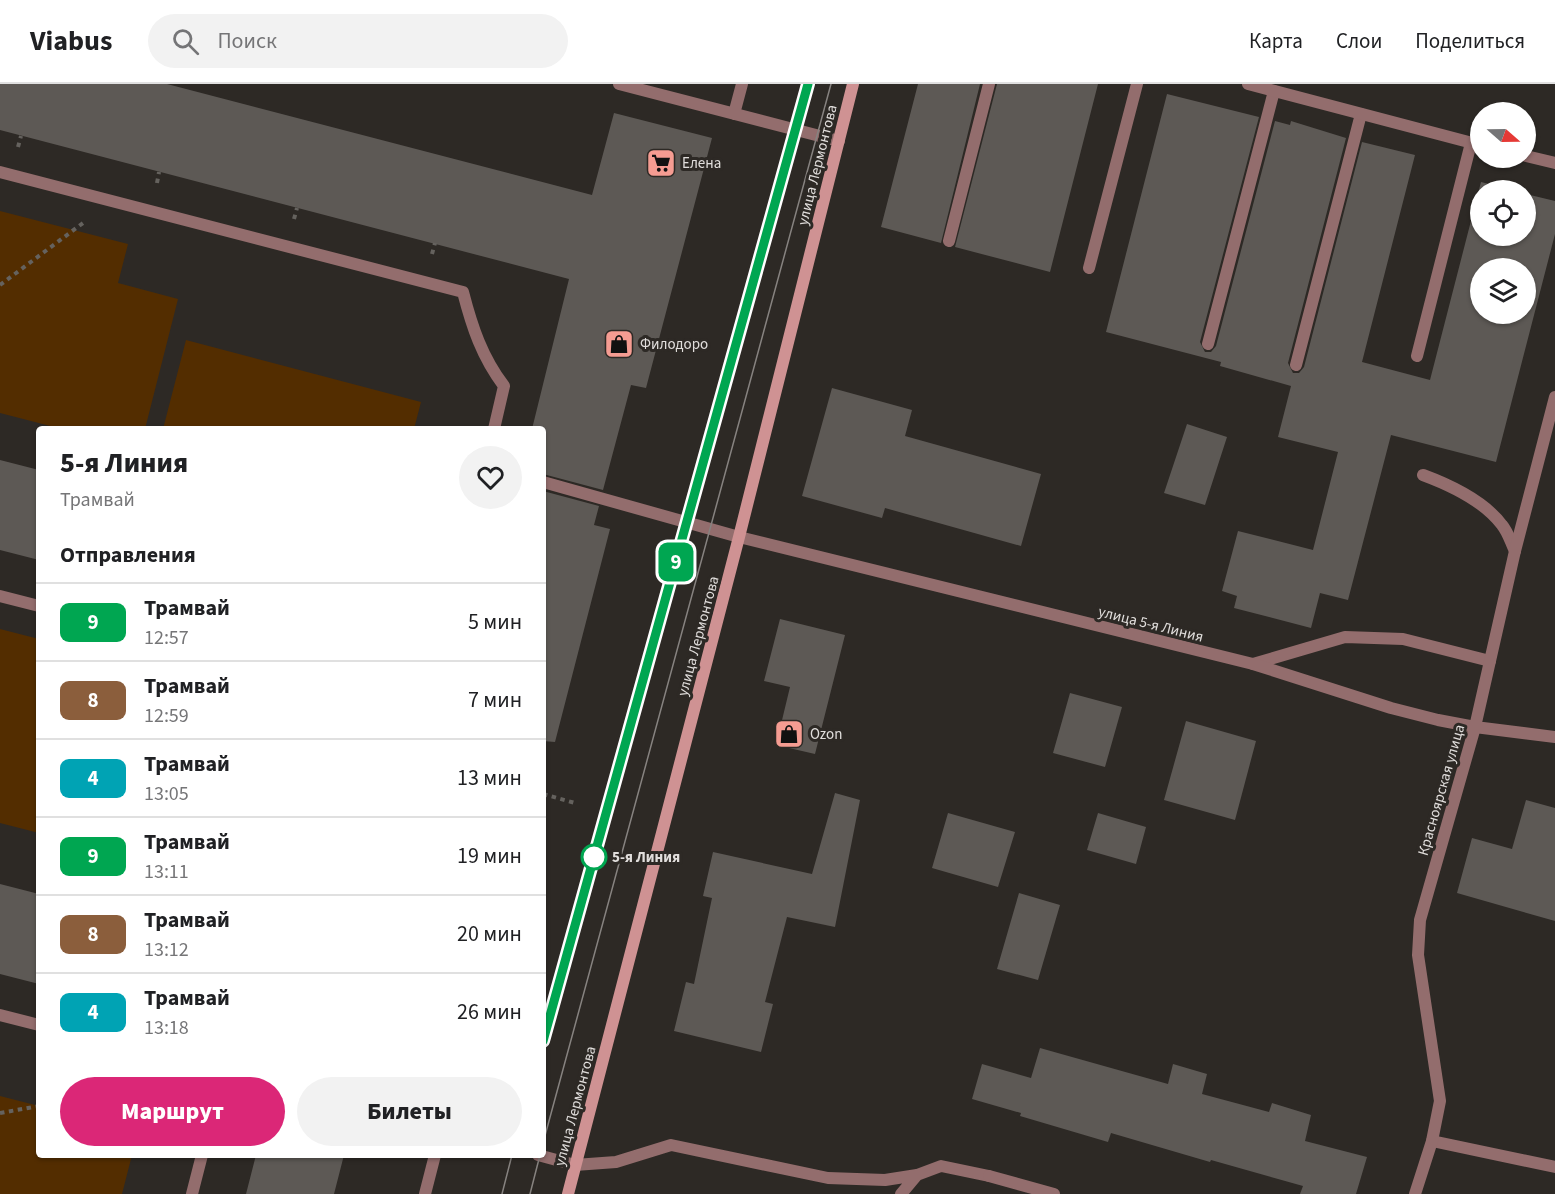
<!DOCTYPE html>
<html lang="ru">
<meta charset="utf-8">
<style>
body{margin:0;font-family:"Source Sans 3",sans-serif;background:#f2f2f2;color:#202124;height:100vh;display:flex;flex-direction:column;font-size:22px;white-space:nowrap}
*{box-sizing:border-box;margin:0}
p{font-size:20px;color:#757577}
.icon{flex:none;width:33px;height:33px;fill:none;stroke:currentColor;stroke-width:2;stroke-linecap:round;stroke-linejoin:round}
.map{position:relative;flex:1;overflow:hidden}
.panel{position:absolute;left:36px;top:342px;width:510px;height:732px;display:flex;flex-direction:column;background:#fff;border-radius:6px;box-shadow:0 2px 4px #0004}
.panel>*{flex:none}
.badge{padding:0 12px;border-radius:9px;font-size:21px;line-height:39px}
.needle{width:39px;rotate:110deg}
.tools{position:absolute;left:1470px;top:18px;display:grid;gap:12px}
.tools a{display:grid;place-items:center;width:66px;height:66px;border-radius:50%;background:#fff;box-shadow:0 2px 4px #0004;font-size:30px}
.map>.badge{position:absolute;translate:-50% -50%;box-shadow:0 0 0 3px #fff}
h2{padding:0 24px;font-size:22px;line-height:54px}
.round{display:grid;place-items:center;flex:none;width:63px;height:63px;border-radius:32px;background:#f2f2f2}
.head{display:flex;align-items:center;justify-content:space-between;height:102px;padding:0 24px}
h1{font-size:28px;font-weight:800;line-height:45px}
.cta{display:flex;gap:12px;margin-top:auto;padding:12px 24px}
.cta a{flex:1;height:69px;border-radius:36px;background:#db2777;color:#fff;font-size:24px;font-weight:800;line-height:69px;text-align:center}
.cta a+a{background:#f2f2f2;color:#202124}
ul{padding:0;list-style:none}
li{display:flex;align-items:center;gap:18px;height:78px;padding:0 24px;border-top:2px solid #e0e0e0}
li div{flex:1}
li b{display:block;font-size:22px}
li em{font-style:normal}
li .badge{min-width:66px;font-weight:700;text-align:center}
header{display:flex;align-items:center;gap:36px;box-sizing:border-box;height:84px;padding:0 30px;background:#fff;border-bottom:2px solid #e0e0e0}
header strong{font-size:28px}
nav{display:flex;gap:33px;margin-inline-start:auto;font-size:21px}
.search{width:420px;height:54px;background:#f2f2f2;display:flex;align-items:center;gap:15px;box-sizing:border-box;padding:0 21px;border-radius:33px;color:#757577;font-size:22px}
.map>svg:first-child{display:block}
.green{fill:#532d00}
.building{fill:#5d5955;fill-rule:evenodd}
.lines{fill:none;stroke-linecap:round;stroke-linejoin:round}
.path{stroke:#65625e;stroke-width:4;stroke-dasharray:4.5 4.5;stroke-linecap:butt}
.lane{stroke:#936d6d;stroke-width:12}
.street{stroke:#936d6d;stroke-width:12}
.secondary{stroke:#cf9293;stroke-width:12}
.tram{stroke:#878380;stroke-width:1.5}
.line-casing{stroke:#fff;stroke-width:14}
.line{stroke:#00a651;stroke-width:9}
.stop-dot{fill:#fff;stroke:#00a651;stroke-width:3}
.labels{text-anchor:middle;stroke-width:6;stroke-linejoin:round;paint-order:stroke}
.poi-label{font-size:15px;fill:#e1dedc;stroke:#2d2925;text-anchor:start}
.street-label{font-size:15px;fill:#e1dedc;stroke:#2d2925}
.stop-label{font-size:15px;font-weight:bold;fill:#e1dedc;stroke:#2d2925;text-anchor:start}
</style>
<header>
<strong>Viabus</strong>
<div class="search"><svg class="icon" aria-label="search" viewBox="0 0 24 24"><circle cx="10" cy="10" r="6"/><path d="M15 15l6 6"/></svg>Поиск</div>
<nav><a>Карта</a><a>Слои</a><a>Поделиться</a></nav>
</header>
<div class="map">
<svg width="1555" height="1110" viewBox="0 0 1555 1110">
<rect width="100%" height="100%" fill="#2d2925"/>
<path class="green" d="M0,127L128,160L118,199L178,215L145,345H62L0,329Z
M186,256L421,318L414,345H163Z
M0,545L39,555V749L0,739Z
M0,1012L39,1022V1071H132L122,1110H0Z"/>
<path class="building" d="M0,0H167L592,111L614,29L712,54L646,304L631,301L603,406L543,390V345H532L569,195L0,46Z
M918,0H980L941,159L881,143Z
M997,0H1098L1050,188L955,163Z
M1167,10L1259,33L1200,258L1205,268H1211L1216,262L1275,37L1290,41L1291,37L1346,54L1288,279L1293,289H1299L1304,283L1362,58L1415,71L1362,278L1430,296L1481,98L1513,106H1480V152H1526V110L1555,117V150L1496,378L1391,351L1348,516L1320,509L1311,544L1234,524L1237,512L1222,507L1238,447L1313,466L1338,368L1278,353L1291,302L1220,282L1221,278L1106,248ZM1480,184H1526V230H1480Z
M832,304L912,326L905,352L1041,390L1021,462L885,424L882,434L802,412Z
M1187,340L1227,353L1205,421L1164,409Z
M0,376L39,386V476L0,466Z
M543,407L599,422L594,441L610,445L555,658L543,657Z
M780,535L845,551L815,670L776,661L790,603L764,597Z
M1070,609L1122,623L1105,683L1053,669Z
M1186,637L1256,657L1235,736L1164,716Z
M835,709L860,716L835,843L787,833L765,918L773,920L761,968L674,947L686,898L694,900L712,814L703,812L713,768L812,790Z
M1526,716L1555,724V837L1457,809L1472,754L1512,765Z
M948,729L1015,748L998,803L932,784Z
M1098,729L1146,743L1136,780L1087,766Z
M0,800L39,810V900L0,890Z
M1019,809L1060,821L1038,896L997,885Z
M1040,964L1168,1000L1173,980L1207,990L1202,1010L1269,1028L1272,1019L1311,1031L1305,1057L1367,1073L1356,1110H1300L1303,1102L1211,1076L1210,1078L1111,1049L1108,1058L1020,1032L1021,1029L972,1015L982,980L1031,994Z
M256,1071H344L334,1110H246Z"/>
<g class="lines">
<path class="path" d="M18,63L21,52
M157,99L159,88
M294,135L297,124
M432,170L435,159
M0,201L83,139
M543,710L575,719
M0,1029L39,1022"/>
<path class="lane" d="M619,0L839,57
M734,30L742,0
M0,88L463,208C472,243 482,273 504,302L494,345
M949,157L989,0
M1089,184L1137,0
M1208,260L1274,7
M1417,272L1471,59
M1296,281L1361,30
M1423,391C1450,401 1484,417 1502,441C1508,448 1511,459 1515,467
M543,398L739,453
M0,512L39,522
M1253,580L1345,553L1403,555L1490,577
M0,931L39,941
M1432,1057L1555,1083
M538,1071L575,1081L616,1078L671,1061L828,1094L885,1096L917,1091L941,1082L989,1092
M192,1110L202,1071
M425,1110L435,1071
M901,1110L917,1091"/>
<path class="street" d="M1248,0L1480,61
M1526,72L1555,79
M739,453L1253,580L1391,624L1438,636L1475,643L1555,653
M989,1092L1054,1110
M1415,1110L1432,1057L1440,1017L1418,871L1420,836L1475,643L1515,467L1555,313"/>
<path class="secondary" d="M568,1110L739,453L853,0"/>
<path class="tram" d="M543,957L808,0
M543,1059L831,0
M502,1110L512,1071
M530,1110L540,1071"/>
</g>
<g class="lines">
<g class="line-casing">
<path id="line" d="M543,957L808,0"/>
</g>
<use href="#line" class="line"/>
</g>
<defs>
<g id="supermarket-square" transform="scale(1.5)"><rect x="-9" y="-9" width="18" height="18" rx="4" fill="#f59c92" stroke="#2d2925"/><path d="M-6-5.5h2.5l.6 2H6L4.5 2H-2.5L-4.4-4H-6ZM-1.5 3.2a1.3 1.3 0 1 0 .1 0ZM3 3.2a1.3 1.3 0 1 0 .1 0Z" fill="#111"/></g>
<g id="shop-square" transform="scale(1.5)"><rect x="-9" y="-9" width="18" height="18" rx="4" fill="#f59c92" stroke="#2d2925"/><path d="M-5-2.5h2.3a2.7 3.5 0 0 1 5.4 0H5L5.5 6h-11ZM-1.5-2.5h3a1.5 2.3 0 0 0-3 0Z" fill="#111"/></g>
</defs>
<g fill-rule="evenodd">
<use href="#supermarket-square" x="661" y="79"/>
<use href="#shop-square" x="619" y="260"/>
<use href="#shop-square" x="789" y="650"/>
</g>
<circle class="stop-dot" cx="594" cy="773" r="12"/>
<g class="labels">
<g class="poi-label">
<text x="682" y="84">Елена</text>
<text x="640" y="265">Филодоро</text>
<text x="810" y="655">Ozon</text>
</g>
<g class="street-label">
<text transform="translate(817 81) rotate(-76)" y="5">улица Лермонтова</text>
<text transform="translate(1151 540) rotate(14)" y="5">улица 5-я Линия</text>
<text transform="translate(698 552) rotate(-75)" y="5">улица Лермонтова</text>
<text transform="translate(1441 706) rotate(-74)" y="5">Красноярская улица</text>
<text transform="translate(575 1022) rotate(-75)" y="5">улица Лермонтова</text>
</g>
<g class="stop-label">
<text x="612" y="778">5-я Линия</text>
</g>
</g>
</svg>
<div class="tools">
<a><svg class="needle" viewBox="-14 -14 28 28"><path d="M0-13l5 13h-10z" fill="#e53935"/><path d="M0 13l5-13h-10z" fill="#757577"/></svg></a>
<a><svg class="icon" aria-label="locate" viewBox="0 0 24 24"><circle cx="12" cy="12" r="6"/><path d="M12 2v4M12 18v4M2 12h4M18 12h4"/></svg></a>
<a><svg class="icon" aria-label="layers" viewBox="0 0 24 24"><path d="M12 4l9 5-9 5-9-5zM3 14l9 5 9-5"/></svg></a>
</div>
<b class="badge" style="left:676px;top:478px;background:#00a651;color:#fff">9</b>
<section class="panel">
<div class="head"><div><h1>5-я Линия</h1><p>Трамвай</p></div><a class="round"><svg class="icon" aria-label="heart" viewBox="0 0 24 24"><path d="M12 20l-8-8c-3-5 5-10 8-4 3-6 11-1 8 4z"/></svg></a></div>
<h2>Отправления</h2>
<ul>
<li><span class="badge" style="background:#00a651;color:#fff">9</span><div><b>Трамвай</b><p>12:57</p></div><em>5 мин</em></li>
<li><span class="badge" style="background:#8b5e3c;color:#fff">8</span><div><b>Трамвай</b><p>12:59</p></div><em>7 мин</em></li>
<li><span class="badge" style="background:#00a3b4;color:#fff">4</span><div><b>Трамвай</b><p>13:05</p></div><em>13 мин</em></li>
<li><span class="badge" style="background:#00a651;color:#fff">9</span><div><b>Трамвай</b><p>13:11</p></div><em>19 мин</em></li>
<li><span class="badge" style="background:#8b5e3c;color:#fff">8</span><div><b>Трамвай</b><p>13:12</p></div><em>20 мин</em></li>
<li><span class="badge" style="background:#00a3b4;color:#fff">4</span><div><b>Трамвай</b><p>13:18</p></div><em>26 мин</em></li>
</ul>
<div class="cta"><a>Маршрут</a><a>Билеты</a></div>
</section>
</div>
